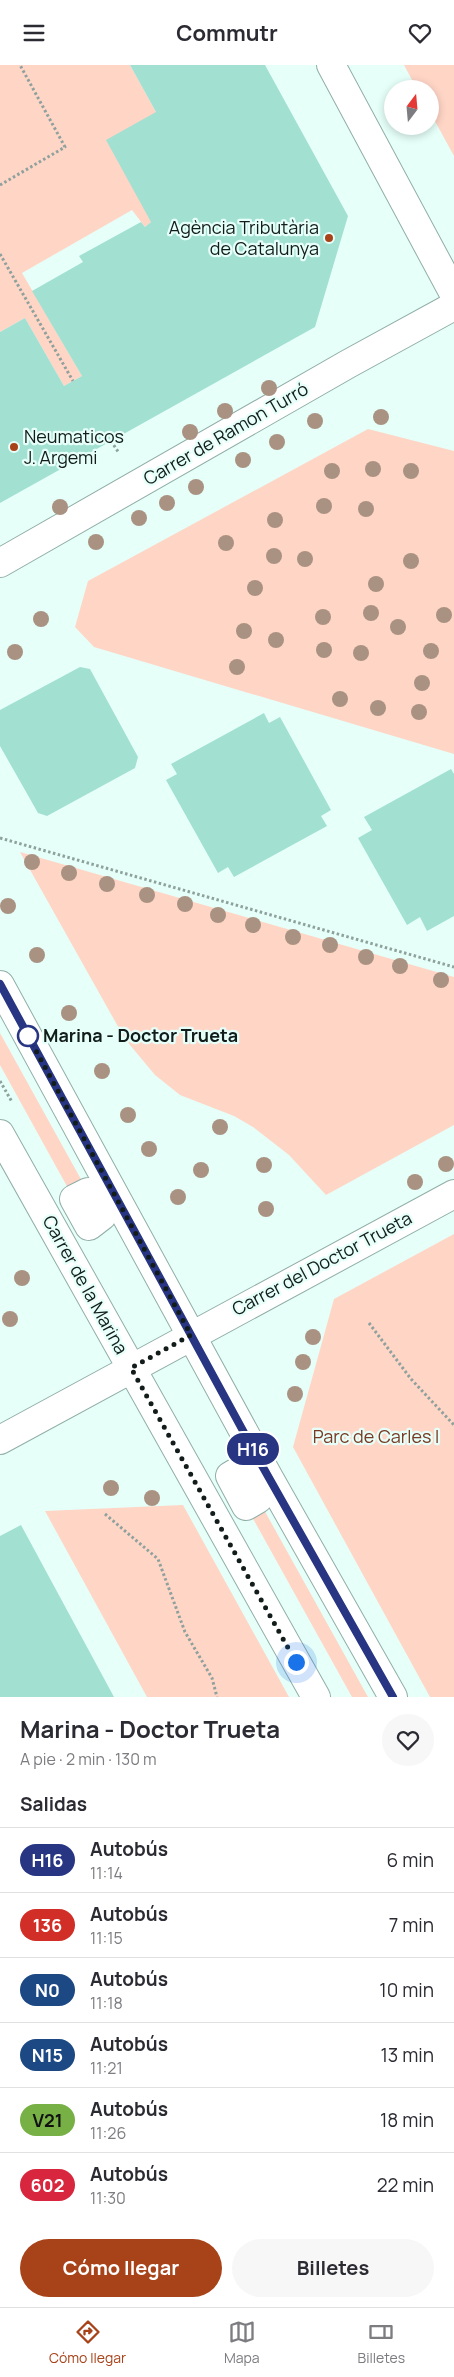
<!DOCTYPE html>
<html lang="es">
<meta charset="utf-8">
<style>
body{margin:0;font-family:Manrope,sans-serif;background:#f7f7f7;color:#2b2b33;height:100vh;display:flex;flex-direction:column;font-size:19px;white-space:nowrap}
*{box-sizing:border-box;margin:0}
p{font-size:16px;color:#7c7c81}
.icon{flex:none;width:28px;height:28px;fill:none;stroke:currentColor;stroke-width:2;stroke-linecap:round;stroke-linejoin:round}
.map{position:relative;height:1632px;overflow:hidden}
.drawer{display:flex;flex-direction:column;background:#fff;flex:1}
.drawer>*{flex:none}
.badge{padding:0 10px;border-radius:16px;font-size:18px;line-height:32px}
.needle{width:32px;rotate:16deg}
.tools{position:absolute;left:384px;top:15px;display:grid;gap:10px}
.tools a{display:grid;place-items:center;width:55px;height:55px;border-radius:50%;background:#fff;box-shadow:0 2px 8px #0003;font-size:25px}
.you{position:absolute;width:25px;height:25px;margin:-12px;border:4px solid #fff;border-radius:50%;background:#1a73e8;box-shadow:0 0 0 8px #1a73e833}
.map>.badge{position:absolute;translate:-50% -50%;box-shadow:0 0 0 2px #fff}
h2{padding:0 20px;font-size:19px;line-height:45px}
.round{display:grid;place-items:center;flex:none;width:52px;height:52px;border-radius:26px;background:#f7f7f7}
.headline{display:flex;align-items:center;justify-content:space-between;height:85px;padding:0 20px}
h1{font-size:24px;font-weight:700;line-height:38px}
.cta{display:flex;gap:10px;margin-top:auto;padding:10px 20px}
.cta a{flex:1;height:58px;border-radius:30px;background:#a84219;color:#fff;font-size:20px;font-weight:700;line-height:58px;text-align:center}
.cta a+a{background:#f7f7f7;color:#2b2b33}
ul{padding:0;list-style:none}
li{display:flex;align-items:center;gap:15px;height:65px;padding:0 20px;border-top:1px solid #e1e1e2}
li div{flex:1}
li b{display:block;font-size:19px}
li em{font-style:normal}
li .badge{min-width:55px;font-weight:700;text-align:center}
header{display:flex;justify-content:space-between;align-items:center;height:65px;padding:0 20px;background:#fff;font-size:22px;font-weight:700}
.tab-bar{display:flex;justify-content:space-around;align-items:center;height:70px;border-top:1px solid #e1e1e2;background:#fff;font-size:14px;color:#7c7c81}
.tab-bar a{display:grid;justify-items:center;gap:2px}
.tab-bar .selected{color:#a84219}
.map>svg:first-child{display:block}
.green{fill:#ffd5c6}
.building{fill:#a2e0d2}
.lines{fill:none;stroke-linecap:round;stroke-linejoin:round}
.minor-casing{stroke:#91aea7;stroke-width:30}
.path{stroke:#8ea19d;stroke-width:3;stroke-dasharray:2.5 2.5;stroke-linecap:butt}
.minor{stroke:#fff;stroke-width:28}
.tree{fill:#aa9283}
.line-casing{stroke:#fff;stroke-width:11}
.line{stroke:#283583;stroke-width:8}
.walk{stroke:#121d1b;stroke-width:5;stroke-dasharray:0 9}
.poi-dot{fill:#a84219;stroke:#e6fff9;stroke-width:2}
.stop-dot{fill:#fff;stroke:#283583;stroke-width:2.5}
.labels{text-anchor:middle;stroke-width:4.5;stroke-linejoin:round;paint-order:stroke}
.poi-label{font-size:18px;fill:#121d1b;stroke:#e6fff9;text-anchor:end}
.street-label{font-size:18px;fill:#121d1b;stroke:#e6fff9}
.stop-label{font-size:18px;font-weight:bold;fill:#121d1b;stroke:#e6fff9;text-anchor:start}
.park-label{font-size:18px;fill:#793922;stroke:#e6fff9}
</style>
<header><svg class="icon" aria-label="menu" viewBox="0 0 24 24"><path d="M4 6h16M4 12h16M4 18h16"/></svg>Commutr<svg class="icon" aria-label="heart" viewBox="0 0 24 24"><path d="M12 20l-8-8c-3-5 5-10 8-4 3-6 11-1 8 4z"/></svg></header>
<div class="map">
<svg width="454" height="1632" viewBox="0 0 454 1632">
<rect width="100%" height="100%" fill="#e6fff9"/>
<path class="green" d="M0,0H130L156,47L151,157L145,162L132,145L22,208L82,311L64,321L25,253L0,267Z
M404,0H454V91L430,47V24H417Z
M368,364L454,386V689L94,582L75,562L88,516Z
M20,787L454,912V1060L326,1130L289,1090L253,1062L234,1051L180,1030L155,1010L125,974Z
M0,968L88,1127L74,1134L0,1000Z
M454,1169V1632H430L293,1382L334,1234Z
M258,1434L368,1632H352L246,1441Z
M183,1440L289,1632H147L45,1446Z"/>
<path class="building" d="M130,0H265L348,151L315,262L0,438V267L25,253L64,321L82,311L32,226L83,197L79,191L141,157L145,162L151,157L106,75L156,47Z
M80,602L90,604L138,692L135,703L47,751L38,748L0,681V645Z
M264,648L269,658L280,652L331,745L321,751L327,761L234,812L228,802L218,808L166,715L177,709L171,699Z
M451,704L454,709V851L427,866L420,852L407,860L358,773L372,765L364,752Z
M21,1460L114,1632H0V1471Z"/>
<g class="lines">
<g class="minor-casing">
<path id="minor" d="M331,0L454,229
M0,498L348,299L454,241
M0,920L269,1413L393,1632
M0,1069L316,1632
M88,1127L102,1151L89,1161L74,1134Z
M0,1375L454,1129
M242,1404L258,1434L246,1441L230,1411Z"/>
</g>
<path class="path" d="M0,120L65,82L20,0
M0,189L73,316
M111,376L119,388
M0,773L454,902
M0,1016L12,1037
M369,1258L411,1314L454,1360
M105,1449L158,1494L185,1567L212,1613L217,1632"/>
<use href="#minor" class="minor"/>
</g>
<g class="tree">
<circle cx="269" cy="323" r="8"/>
<circle cx="225" cy="346" r="8"/>
<circle cx="381" cy="352" r="8"/>
<circle cx="315" cy="356" r="8"/>
<circle cx="190" cy="367" r="8"/>
<circle cx="277" cy="377" r="8"/>
<circle cx="243" cy="395" r="8"/>
<circle cx="373" cy="404" r="8"/>
<circle cx="332" cy="406" r="8"/>
<circle cx="411" cy="406" r="8"/>
<circle cx="196" cy="422" r="8"/>
<circle cx="167" cy="438" r="8"/>
<circle cx="324" cy="441" r="8"/>
<circle cx="60" cy="442" r="8"/>
<circle cx="366" cy="444" r="8"/>
<circle cx="139" cy="453" r="8"/>
<circle cx="275" cy="455" r="8"/>
<circle cx="96" cy="477" r="8"/>
<circle cx="226" cy="478" r="8"/>
<circle cx="274" cy="491" r="8"/>
<circle cx="305" cy="494" r="8"/>
<circle cx="411" cy="496" r="8"/>
<circle cx="376" cy="519" r="8"/>
<circle cx="255" cy="523" r="8"/>
<circle cx="371" cy="548" r="8"/>
<circle cx="444" cy="550" r="8"/>
<circle cx="323" cy="552" r="8"/>
<circle cx="41" cy="554" r="8"/>
<circle cx="398" cy="562" r="8"/>
<circle cx="244" cy="566" r="8"/>
<circle cx="276" cy="575" r="8"/>
<circle cx="324" cy="585" r="8"/>
<circle cx="431" cy="586" r="8"/>
<circle cx="15" cy="587" r="8"/>
<circle cx="361" cy="588" r="8"/>
<circle cx="237" cy="602" r="8"/>
<circle cx="422" cy="618" r="8"/>
<circle cx="340" cy="634" r="8"/>
<circle cx="378" cy="643" r="8"/>
<circle cx="419" cy="647" r="8"/>
<circle cx="32" cy="797" r="8"/>
<circle cx="69" cy="808" r="8"/>
<circle cx="107" cy="819" r="8"/>
<circle cx="147" cy="830" r="8"/>
<circle cx="185" cy="839" r="8"/>
<circle cx="8" cy="841" r="8"/>
<circle cx="218" cy="850" r="8"/>
<circle cx="253" cy="860" r="8"/>
<circle cx="293" cy="872" r="8"/>
<circle cx="330" cy="880" r="8"/>
<circle cx="37" cy="890" r="8"/>
<circle cx="366" cy="892" r="8"/>
<circle cx="400" cy="901" r="8"/>
<circle cx="441" cy="915" r="8"/>
<circle cx="69" cy="948" r="8"/>
<circle cx="102" cy="1006" r="8"/>
<circle cx="128" cy="1050" r="8"/>
<circle cx="220" cy="1062" r="8"/>
<circle cx="149" cy="1084" r="8"/>
<circle cx="446" cy="1099" r="8"/>
<circle cx="264" cy="1100" r="8"/>
<circle cx="201" cy="1105" r="8"/>
<circle cx="415" cy="1117" r="8"/>
<circle cx="178" cy="1132" r="8"/>
<circle cx="266" cy="1144" r="8"/>
<circle cx="22" cy="1213" r="8"/>
<circle cx="10" cy="1254" r="8"/>
<circle cx="313" cy="1272" r="8"/>
<circle cx="303" cy="1297" r="8"/>
<circle cx="295" cy="1329" r="8"/>
<circle cx="111" cy="1423" r="8"/>
<circle cx="152" cy="1433" r="8"/>
</g>
<g class="lines">
<g class="line-casing">
<path id="line" d="M0,919L260,1397L393,1632"/>
</g>
<use href="#line" class="line"/>
<path class="walk" d="M28,971L191,1270L131,1303L296,1597"/>
</g>
<g class="poi-dot">
<circle cx="329" cy="173" r="5"/>
<circle cx="14" cy="382" r="5"/>
</g>
<circle class="stop-dot" cx="28" cy="971" r="10"/>
<g class="labels">
<g class="poi-label">
<text x="319" y="169">Agència Tributària<tspan x="319" dy="21">de Catalunya</tspan></text>
<text x="24" y="378" text-anchor="start">Neumaticos<tspan x="24" dy="21">J. Argemi</tspan></text>
</g>
<g class="street-label">
<text transform="translate(226 369) rotate(-30)" y="6">Carrer de Ramon Turró</text>
<text transform="translate(322 1199) rotate(-28)" y="6">Carrer del Doctor Trueta</text>
<text transform="translate(85 1220) rotate(61)" y="6">Carrer de la Marina</text>
</g>
<g class="stop-label">
<text x="43" y="977">Marina - Doctor Trueta</text>
</g>
<g class="park-label">
<text x="376" y="1378">Parc de Carles I</text>
</g>
</g>
</svg>
<div class="tools">
<a><svg class="needle" viewBox="-14 -14 28 28"><path d="M0-13l5 13h-10z" fill="#e53935"/><path d="M0 13l5-13h-10z" fill="#7c7c81"/></svg></a>
</div>
<div class="you" style="left:296px;top:1597px"></div>
<b class="badge" style="left:253px;top:1384px;background:#283583;color:#fff">H16</b>
</div>
<section class="drawer">
<div class="headline"><div><h1>Marina - Doctor Trueta</h1><p>A pie · 2 min · 130 m</p></div><a class="round"><svg class="icon" aria-label="heart" viewBox="0 0 24 24"><path d="M12 20l-8-8c-3-5 5-10 8-4 3-6 11-1 8 4z"/></svg></a></div>
<h2>Salidas</h2>
<ul>
<li><span class="badge" style="background:#283583;color:#fff">H16</span><div><b>Autobús</b><p>11:14</p></div><em>6 min</em></li>
<li><span class="badge" style="background:#d02e26;color:#fff">136</span><div><b>Autobús</b><p>11:15</p></div><em>7 min</em></li>
<li><span class="badge" style="background:#1c4883;color:#fff">N0</span><div><b>Autobús</b><p>11:18</p></div><em>10 min</em></li>
<li><span class="badge" style="background:#1c4883;color:#fff">N15</span><div><b>Autobús</b><p>11:21</p></div><em>13 min</em></li>
<li><span class="badge" style="background:#77b045;color:#111">V21</span><div><b>Autobús</b><p>11:26</p></div><em>18 min</em></li>
<li><span class="badge" style="background:#d7263d;color:#fff">602</span><div><b>Autobús</b><p>11:30</p></div><em>22 min</em></li>
</ul>
<div class="cta"><a>Cómo llegar</a><a>Billetes</a></div>
</section>
<nav class="tab-bar">
<a class="selected"><svg class="icon" aria-label="directions" viewBox="0 0 24 24"><path d="M12 3l9 9-9 9-9-9zM9 14v-3h6M13 9l2 2-2 2"/></svg>Cómo llegar</a>
<a><svg class="icon" aria-label="map" viewBox="0 0 24 24"><path d="M3 6l6-2 6 2 6-2v14l-6 2-6-2-6 2zM9 4v14M15 6v14"/></svg>Mapa</a>
<a><svg class="icon" aria-label="tickets" viewBox="0 0 24 24"><path d="M3 7h18v10H3zM15 7v10"/></svg>Billetes</a>
</nav>
